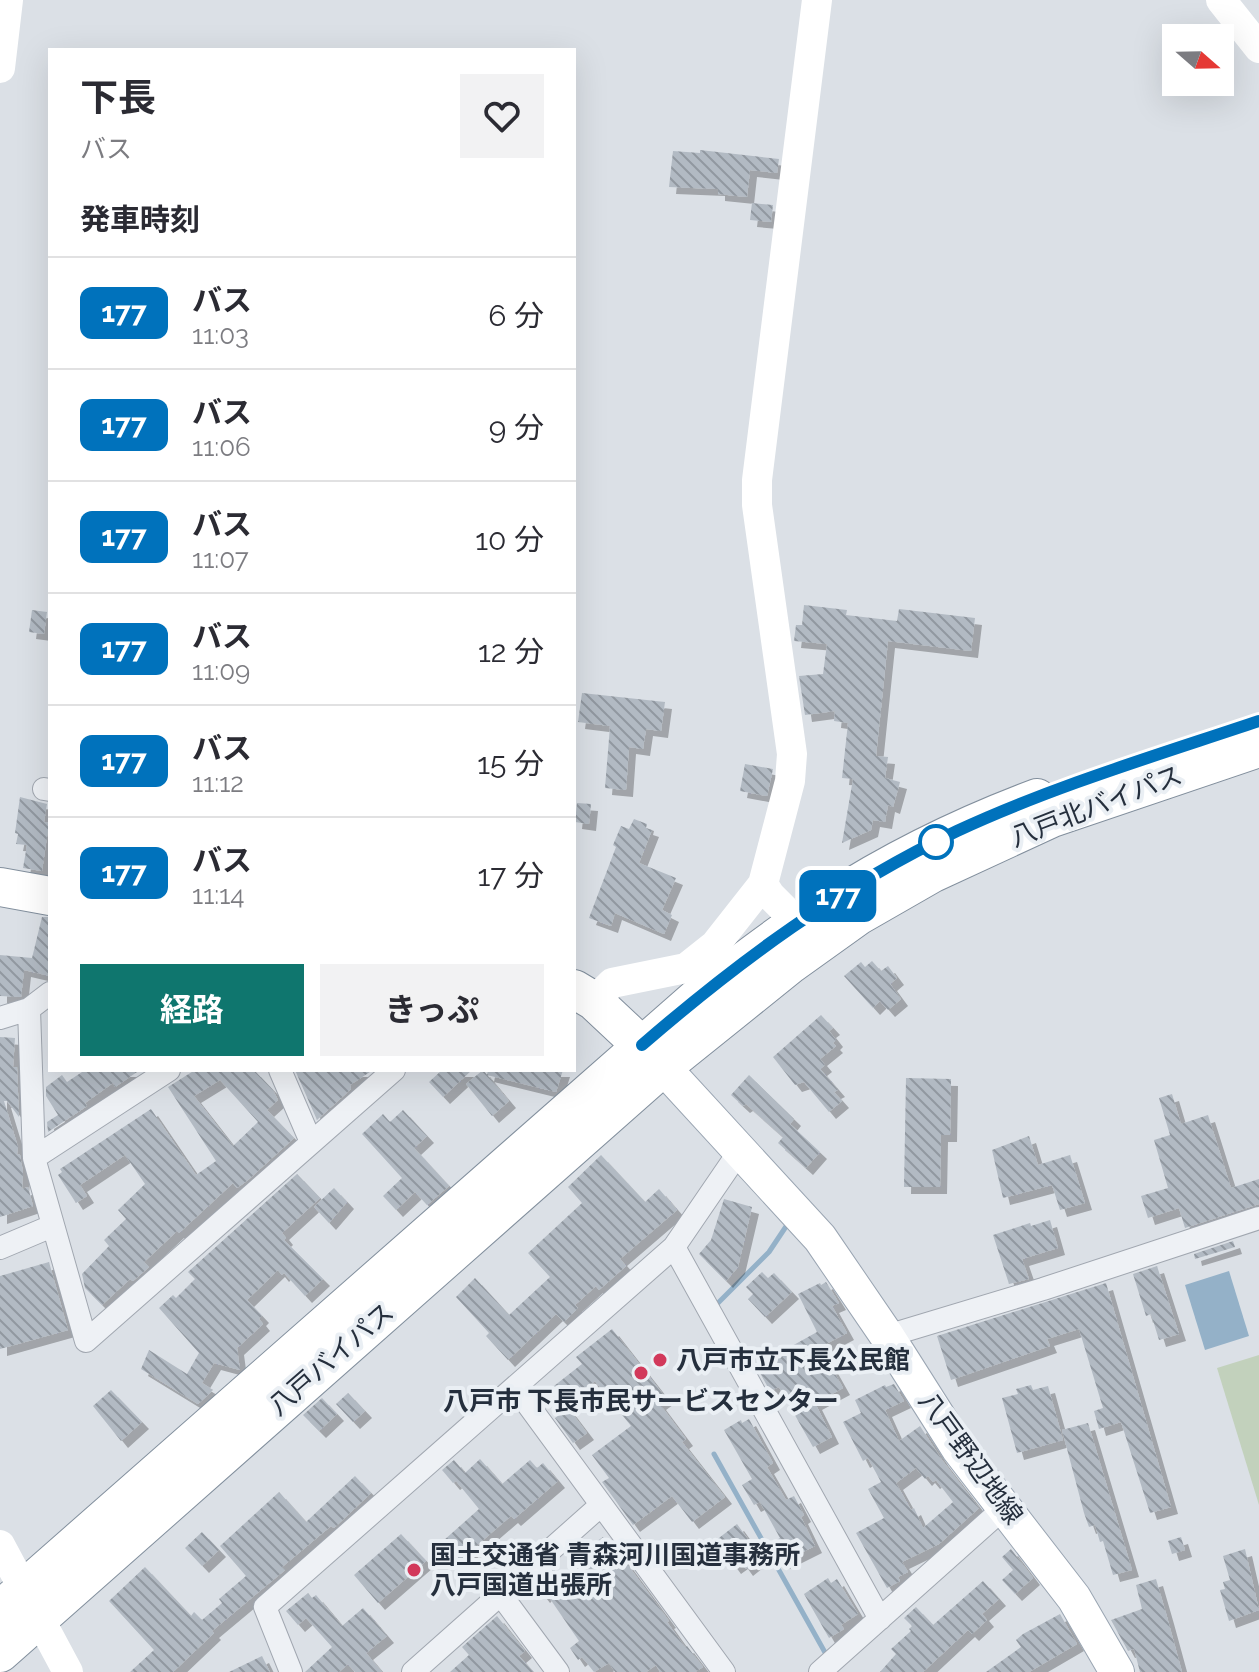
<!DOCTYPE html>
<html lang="ja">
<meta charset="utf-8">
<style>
body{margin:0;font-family:Raleway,"Noto Sans JP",sans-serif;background:#f2f2f3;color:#2b2b33;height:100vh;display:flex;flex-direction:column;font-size:30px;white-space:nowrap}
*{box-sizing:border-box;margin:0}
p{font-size:26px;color:#7c7c81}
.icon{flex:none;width:44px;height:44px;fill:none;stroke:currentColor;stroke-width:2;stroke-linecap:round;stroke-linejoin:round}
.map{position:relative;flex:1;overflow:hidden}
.details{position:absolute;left:48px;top:48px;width:528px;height:1024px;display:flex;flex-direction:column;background:#fff;border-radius:0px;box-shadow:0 8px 32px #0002}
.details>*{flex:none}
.badge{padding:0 16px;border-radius:12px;font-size:28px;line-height:52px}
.needle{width:52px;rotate:110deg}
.buttons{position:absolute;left:1162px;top:24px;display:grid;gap:16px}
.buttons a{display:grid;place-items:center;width:72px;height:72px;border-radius:0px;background:#fff;box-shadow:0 8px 32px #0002;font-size:40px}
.map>.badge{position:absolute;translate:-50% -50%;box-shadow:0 0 0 4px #fff}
h2{padding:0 32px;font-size:30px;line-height:72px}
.round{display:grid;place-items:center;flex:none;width:84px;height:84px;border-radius:0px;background:#f2f2f3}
.headline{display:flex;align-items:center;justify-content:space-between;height:136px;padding:0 32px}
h1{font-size:38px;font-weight:700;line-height:60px}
.cta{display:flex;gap:16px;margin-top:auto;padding:16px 32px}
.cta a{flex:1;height:92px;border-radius:0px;background:#0f766e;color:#fff;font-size:32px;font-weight:700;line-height:92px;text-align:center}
.cta a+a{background:#f2f2f3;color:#2b2b33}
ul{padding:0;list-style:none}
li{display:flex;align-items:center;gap:24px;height:112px;padding:0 32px;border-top:2px solid #e1e1e2}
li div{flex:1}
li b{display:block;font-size:30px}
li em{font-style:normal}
li .badge{min-width:88px;font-weight:700;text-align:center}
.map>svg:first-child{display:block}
.grass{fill:#c2d1bc}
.water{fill:#94b1c8}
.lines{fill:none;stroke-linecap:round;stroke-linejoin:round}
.stream{stroke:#94b1c8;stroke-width:5}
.building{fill:url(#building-back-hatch);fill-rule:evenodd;filter:url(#shadow)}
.street-casing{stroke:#a1a7b0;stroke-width:24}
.primary-casing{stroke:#9aa5b2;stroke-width:36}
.highway-casing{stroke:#828f9d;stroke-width:40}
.street{stroke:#eef1f5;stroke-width:22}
.secondary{stroke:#fff;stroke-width:30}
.primary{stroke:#fff;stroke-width:34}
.highway{stroke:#fff;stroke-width:38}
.line-casing{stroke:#fff;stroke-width:18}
.line{stroke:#0072bc;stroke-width:12}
.stop-dot{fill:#fff;stroke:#0072bc;stroke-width:4}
.poi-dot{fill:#d2395b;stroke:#eaeff4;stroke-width:3}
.labels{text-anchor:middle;stroke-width:8;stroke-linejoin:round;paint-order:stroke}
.street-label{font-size:26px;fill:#252f3d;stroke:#eaeff4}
.poi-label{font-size:26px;font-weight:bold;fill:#252f3d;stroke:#eaeff4;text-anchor:start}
</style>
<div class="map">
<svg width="1259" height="1672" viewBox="0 0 1259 1672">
<defs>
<pattern id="building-back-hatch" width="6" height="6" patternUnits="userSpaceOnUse" patternTransform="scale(2)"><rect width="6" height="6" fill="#b2bac3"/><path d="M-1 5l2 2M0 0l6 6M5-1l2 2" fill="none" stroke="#9198a0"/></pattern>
<filter id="shadow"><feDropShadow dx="7" dy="7" stdDeviation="0" flood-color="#0004"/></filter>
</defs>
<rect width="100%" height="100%" fill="#dbe0e6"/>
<path class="grass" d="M1259,1355V1505L1217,1368Z"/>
<path class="water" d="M1229,1271L1249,1336L1205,1350L1185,1285Z"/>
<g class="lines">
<path class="stream" d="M717,1304L769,1252L787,1225
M714,1454L827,1656"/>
</g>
<path class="building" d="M700,150L779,159L777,173L750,170L747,197L718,194V189L669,187L673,151L700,153Z
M752,203L773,205L771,222L750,220Z
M804,605L847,610L846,615L897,621L899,609L975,618L971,651L888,641L876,756L888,757L885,778L900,782L893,807L888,805L885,822L873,820L871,830L842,843L853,779L842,778L848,723L834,721L835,711L805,715L799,676L823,674L827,644L794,641L796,625H802Z
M32,610L47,612L44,634L29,632Z
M582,693L665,702L661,731L646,729L643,749L629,747L626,790L605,788L610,726L578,722Z
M745,764L773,769L767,796L740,791Z
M20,797L47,804L44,822L49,823L42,871L23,868L27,845L16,844L18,834L15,833Z
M577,803L591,804L589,824L575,822Z
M634,819L647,824L646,828L652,830L639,863L676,878L662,910L672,915L664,934L615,913L611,926L589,918L616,847L613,845L621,826L629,829Z
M42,917H50V976L24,970L21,997L0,996V955L32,958Z
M872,961L881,971L888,966L897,978L890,984L901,999L888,1010L880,1001L873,1008L844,976L861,962L865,967Z
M821,1015L833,1028L829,1031L836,1040L833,1043L836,1046L820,1059L825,1065L820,1069L838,1090L834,1092L842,1101L829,1112L804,1082L795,1085L773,1057Z
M0,1037L15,1038L13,1067H17L19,1117L7,1101H4L18,1147L17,1154L20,1155L23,1172L22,1189L28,1187L33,1206L0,1217Z
M85,1070H140L115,1087L113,1083L85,1103L87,1106L48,1132L47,1122L58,1115L46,1096V1087L62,1075L67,1082Z
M195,1070H254L273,1090L278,1100L267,1110L294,1138L248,1180L237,1188L233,1183L179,1233L177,1231L144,1262L149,1267L133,1281L130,1279L102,1305L85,1288L82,1274L109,1246L104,1240L126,1219L118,1210L145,1184L125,1155L80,1185L87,1196L76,1203L58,1175L62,1172L60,1169L151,1109L196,1175L216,1161L168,1087ZM220,1080L258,1122L233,1146L194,1096Z
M295,1070H373L350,1085L351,1089L317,1120Z
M442,1070H472L443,1097L429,1082Z
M483,1070L509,1101L492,1116L466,1084Z
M488,1070H563L556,1092L487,1075Z
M749,1075L794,1119L790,1124L820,1152L806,1168L778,1143L783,1137L746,1104L743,1106L731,1095Z
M906,1078L951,1079L950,1135H941L940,1187H904Z
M1172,1094L1181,1124L1208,1115L1231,1188L1259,1179V1204L1185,1228L1179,1208L1148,1218L1141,1196L1168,1188L1154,1140L1170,1135L1159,1098Z
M403,1110L427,1136L414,1148L449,1186L427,1205L415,1192L396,1210L383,1196L402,1178L362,1134L383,1114L390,1122Z
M1029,1136L1038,1165L1070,1155L1085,1203L1060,1210L1052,1185L1003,1198L992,1150Z
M601,1155L645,1202L659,1189L677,1210L620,1259L626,1266L599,1290L596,1286L575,1305L578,1308L564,1322L556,1314L508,1360L486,1336L489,1333L456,1297L475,1278L509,1315L550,1277L528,1253L582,1203L568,1187Z
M297,1174L320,1198L282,1233L286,1238L284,1240L323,1279L305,1296L284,1273L282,1275L278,1270L247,1300L262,1316L259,1319L263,1324L237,1348L240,1370L214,1363L202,1383L213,1390L198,1404L141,1369L149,1350L187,1374L199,1353L159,1308L173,1295L176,1298L195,1279L188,1272Z
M334,1188L347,1202L329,1223L314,1207Z
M724,1199L752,1207L738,1267L726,1281L699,1254L711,1240Z
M1050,1220L1058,1248L1022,1259L1029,1279L1009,1284L993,1235L1030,1223L1031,1226Z
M1233,1241L1235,1247L1195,1259L1194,1254Z
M49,1262L68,1330L0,1349V1276Z
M1157,1266L1179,1334L1159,1340L1151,1314L1146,1316L1133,1274Z
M762,1272L768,1278L774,1273L792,1292L765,1317L748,1299L753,1294L746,1287Z
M826,1282L839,1303L832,1306L847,1333L820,1347L843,1388L815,1403L832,1437L813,1447L779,1387L770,1391L756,1366L817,1332L798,1294L820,1283L821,1285Z
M1106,1283L1171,1507L1150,1513L1121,1422L1099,1429L1094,1411L1103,1408L1079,1329L1047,1339L1050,1346L951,1380L937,1336Z
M612,1329L666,1398L659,1403L686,1439L682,1442L725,1497L692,1522L672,1496L633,1525L602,1482L609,1478L592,1455L631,1426L595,1381L566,1403L554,1386L582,1364L576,1357Z
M894,1384L904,1401L885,1410L899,1441L920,1426L942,1460L979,1508L939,1544L902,1562L908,1572L898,1577L900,1581L887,1588L856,1533L884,1518L868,1489L881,1482L868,1458L863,1461L843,1422L861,1413L855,1400L885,1385L886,1387ZM916,1468L925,1479L928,1476L933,1482L936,1480L953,1502L923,1528L914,1508L911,1510L896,1483Z
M1031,1385L1033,1390L1048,1386L1063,1440L1017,1453L1002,1398L1018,1394L1016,1389Z
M111,1390L142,1422L121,1441L93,1406Z
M348,1393L365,1411L353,1422L336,1404Z
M322,1398L337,1414L319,1431L303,1415Z
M568,1408L587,1433L573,1443L555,1418Z
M749,1419L773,1463L767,1467L786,1500L794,1496L804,1515L801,1517L815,1546L783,1562L773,1542L780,1538L760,1502L754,1505L742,1485L752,1479L724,1430L741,1420L742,1423Z
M1088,1423L1132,1570L1113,1575L1103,1541L1100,1542L1095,1525L1089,1527L1084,1513L1062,1430Z
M480,1459L502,1484L530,1460L537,1468L543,1463L558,1481L514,1519L511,1516L460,1560L443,1541L479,1509L456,1481L453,1483L442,1470L454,1460L465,1473Z
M355,1476L371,1493L334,1528L331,1526L282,1567L285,1570L212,1631L214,1633L173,1672H130L154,1650L109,1601L145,1567L191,1616L194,1612L202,1620L222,1603L219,1599L246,1576L220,1546L279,1492L306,1522Z
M737,1524L761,1557L746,1569L741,1562L734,1567L715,1541Z
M202,1532L219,1550L202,1566L185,1548Z
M401,1534L426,1561L378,1603L354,1575Z
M603,1537L605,1540L608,1538L669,1621L667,1622L685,1647L687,1646L703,1667L695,1672H660L656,1665L646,1672H615L609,1663L594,1672L582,1657L578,1660L570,1648L579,1641L546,1593L543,1596L534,1584L552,1567L562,1579L594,1557L587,1548Z
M1181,1537L1185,1550L1172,1554L1168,1541Z
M1011,1549L1033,1578L1015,1594L1002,1580L1013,1570L1002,1557Z
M1245,1549L1259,1610L1229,1621L1220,1590L1225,1589L1223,1582L1230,1580L1223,1556Z
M828,1578L831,1583L837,1579L858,1614L841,1625L844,1629L829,1638L804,1594Z
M1156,1579L1167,1617L1182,1672H1140L1134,1649L1128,1651L1111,1620L1142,1609L1136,1585Z
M983,1581L999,1599L982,1614L987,1620L972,1634L968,1630L923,1672H880L896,1654L891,1649L911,1631L909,1629L912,1626L904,1618L916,1607L933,1625Z
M308,1593L312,1598L316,1595L342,1626L363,1608L387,1636L366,1653L382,1672H355L348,1664L339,1672H305L332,1647L306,1618L298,1625L286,1611Z
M1060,1614L1077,1644L1029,1672H986L1021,1647L1016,1640L1023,1634Z
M497,1616L525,1651L519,1656L533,1672H450L469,1655L462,1647Z
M262,1656L270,1672H229Z"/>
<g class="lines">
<g class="street-casing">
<path id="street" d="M44,789L50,790
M29,1009L34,1158L86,1341L394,1070
M0,1018L29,1009L50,993
M280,1070L311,1142
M34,1158L169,1070
M674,1247L880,1619
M0,1248L52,1226
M887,1336L1043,1289L1259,1218
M515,1387L724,1672
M501,1595L558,1672
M291,1672L265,1607L674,1247L741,1149
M413,1672L600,1506
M820,1672L1005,1507"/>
</g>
<g class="primary-casing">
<path id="primary" d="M663,1067L820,1238L887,1336L958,1448L1074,1598L1117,1672"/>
</g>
<g class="highway-casing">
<path id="highway" d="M0,887L50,896
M574,989L594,1001L659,1062
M0,1610L708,988C747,959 786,928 828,902C893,860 965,825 1037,798
M0,1653L663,1067L791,964L858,916L933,873L1052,818L1259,748"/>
</g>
<use href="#street" class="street"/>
<path class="secondary" d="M1221,0L1259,48
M0,68L8,0
M797,922L770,895L763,884L790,781L792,754L757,505V480L817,0
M594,1001L612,983L686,968L715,945L763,884
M0,1545L68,1672"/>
<use href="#primary" class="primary"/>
<use href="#highway" class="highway"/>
</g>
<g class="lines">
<g class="line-casing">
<path id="line" d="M642,1045C739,961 841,886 957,831C1054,786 1158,755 1259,721"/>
</g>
<use href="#line" class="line"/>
</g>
<circle class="stop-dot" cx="936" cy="842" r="16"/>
<g class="poi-dot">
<circle cx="660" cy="1360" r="8"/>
<circle cx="641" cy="1373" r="8"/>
<circle cx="414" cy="1570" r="8"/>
</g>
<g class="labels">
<g class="street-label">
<text transform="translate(1096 806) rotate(-21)" y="9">八戸北バイパス</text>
<text transform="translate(331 1359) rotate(-41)" y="9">八戸バイパス</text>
<text transform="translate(971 1458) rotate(54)" y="9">八戸野辺地線</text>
</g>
<g class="poi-label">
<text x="676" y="1369">八戸市立下長公民館</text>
<text x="641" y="1410" text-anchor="middle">八戸市 下長市民サービスセンター</text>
<text x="430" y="1564">国土交通省 青森河川国道事務所<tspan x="430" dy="30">八戸国道出張所</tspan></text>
</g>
</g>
</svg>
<div class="buttons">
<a><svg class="needle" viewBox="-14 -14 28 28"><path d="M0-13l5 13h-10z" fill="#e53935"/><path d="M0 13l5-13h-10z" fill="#7c7c81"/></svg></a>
</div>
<b class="badge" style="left:838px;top:896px;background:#0072bc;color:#fff">177</b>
<section class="details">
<div class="headline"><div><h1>下長</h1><p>バス</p></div><a class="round"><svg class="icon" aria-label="heart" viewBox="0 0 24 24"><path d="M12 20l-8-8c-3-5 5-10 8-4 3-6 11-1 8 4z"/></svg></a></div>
<h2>発車時刻</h2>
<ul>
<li><span class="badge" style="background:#0072bc;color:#fff">177</span><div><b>バス</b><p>11:03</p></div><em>6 分</em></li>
<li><span class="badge" style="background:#0072bc;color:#fff">177</span><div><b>バス</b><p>11:06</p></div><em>9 分</em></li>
<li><span class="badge" style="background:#0072bc;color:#fff">177</span><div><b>バス</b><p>11:07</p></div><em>10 分</em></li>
<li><span class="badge" style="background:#0072bc;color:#fff">177</span><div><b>バス</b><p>11:09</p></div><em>12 分</em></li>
<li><span class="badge" style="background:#0072bc;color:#fff">177</span><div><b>バス</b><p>11:12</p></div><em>15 分</em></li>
<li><span class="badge" style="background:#0072bc;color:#fff">177</span><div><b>バス</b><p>11:14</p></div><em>17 分</em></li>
</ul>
<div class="cta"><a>経路</a><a>きっぷ</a></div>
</section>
</div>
